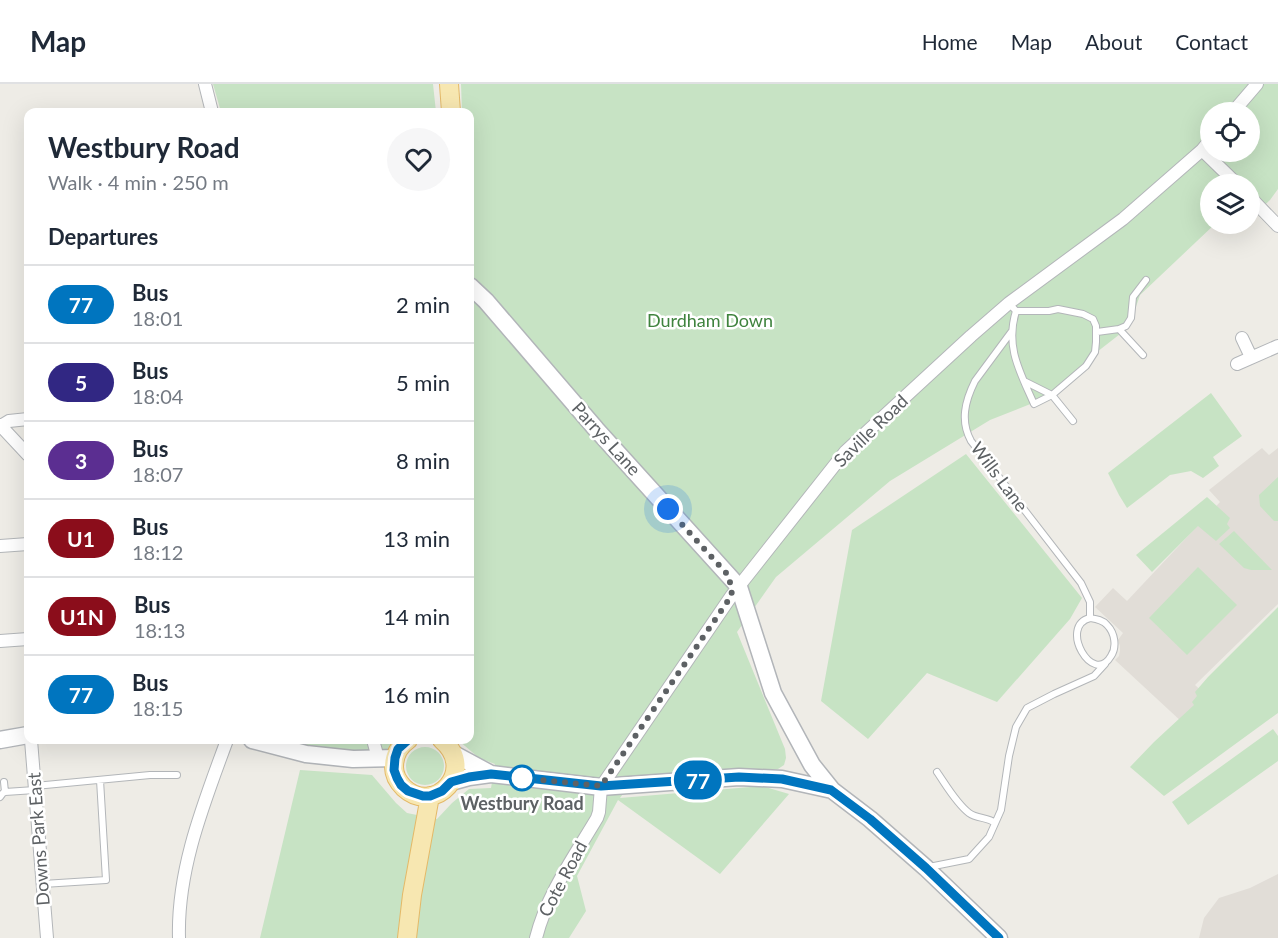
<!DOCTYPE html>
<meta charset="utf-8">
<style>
body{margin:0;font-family:Lato,sans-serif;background:#f6f6f7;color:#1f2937;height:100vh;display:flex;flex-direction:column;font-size:22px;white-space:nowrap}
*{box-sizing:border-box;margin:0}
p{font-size:20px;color:#747a83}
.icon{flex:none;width:33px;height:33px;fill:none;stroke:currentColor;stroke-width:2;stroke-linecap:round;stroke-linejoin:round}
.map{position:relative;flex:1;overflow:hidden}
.sheet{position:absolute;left:24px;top:24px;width:450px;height:636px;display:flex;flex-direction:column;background:#fff;border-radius:12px;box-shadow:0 6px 24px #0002}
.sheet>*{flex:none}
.badge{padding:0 12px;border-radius:20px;font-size:21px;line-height:39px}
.tools{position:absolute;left:1200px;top:18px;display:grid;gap:12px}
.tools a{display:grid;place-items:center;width:60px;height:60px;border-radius:50%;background:#fff;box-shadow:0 6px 24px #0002;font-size:30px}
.you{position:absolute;width:30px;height:30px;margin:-15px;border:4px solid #fff;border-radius:50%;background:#1a73e8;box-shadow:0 0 0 9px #1a73e833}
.map>.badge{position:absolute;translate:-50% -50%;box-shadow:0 0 0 3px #fff}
h2{padding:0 24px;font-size:22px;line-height:54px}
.round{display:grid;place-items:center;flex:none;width:63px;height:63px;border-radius:32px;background:#f6f6f7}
.overview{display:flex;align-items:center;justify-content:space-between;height:102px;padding:0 24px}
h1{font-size:28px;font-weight:700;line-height:45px}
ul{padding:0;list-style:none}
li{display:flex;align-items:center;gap:18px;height:78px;padding:0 24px;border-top:2px solid #e0e1e3}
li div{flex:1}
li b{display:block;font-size:22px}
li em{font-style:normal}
li .badge{min-width:66px;font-weight:700;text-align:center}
header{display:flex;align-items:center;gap:36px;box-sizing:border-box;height:84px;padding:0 30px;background:#fff;border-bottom:2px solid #e0e1e3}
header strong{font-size:28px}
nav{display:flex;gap:33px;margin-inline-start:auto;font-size:21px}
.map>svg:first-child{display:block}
.education{fill:#e1ddd7}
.green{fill:#c7e3c4;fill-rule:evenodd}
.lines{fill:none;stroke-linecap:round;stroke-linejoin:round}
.lane-casing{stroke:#b3b6b9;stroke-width:8}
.street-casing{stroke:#b3b6b9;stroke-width:14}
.secondary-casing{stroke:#b2b5b9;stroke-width:19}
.primary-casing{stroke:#e4b968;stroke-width:20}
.lane{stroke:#fff;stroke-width:6}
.street{stroke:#fff;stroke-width:12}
.secondary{stroke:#fff;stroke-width:16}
.primary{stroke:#f7e7b1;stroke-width:18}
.line-casing{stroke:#fff;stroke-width:14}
.line{stroke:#0075bf;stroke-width:9}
.walk{stroke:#5d6164;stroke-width:6;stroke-dasharray:0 10.8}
.stop-dot{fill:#fff;stroke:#0075bf;stroke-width:3}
.labels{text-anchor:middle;stroke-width:5;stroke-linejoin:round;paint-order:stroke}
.park-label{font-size:18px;fill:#3f833e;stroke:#fff}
.street-label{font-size:18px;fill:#5d6164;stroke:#fff}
.stop-label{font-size:18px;font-weight:bold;fill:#5d6164;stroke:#fff}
</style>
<header>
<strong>Map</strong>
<nav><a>Home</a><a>Map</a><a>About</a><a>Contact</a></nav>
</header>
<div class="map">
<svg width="1278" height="854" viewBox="0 0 1278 854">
<rect width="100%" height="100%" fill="#eeece6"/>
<path class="education" d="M1262,364L1269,371L1278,364V520L1195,601L1208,613L1183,639L1115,576L1119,572L1120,567V562L1118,556L1123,549L1095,523L1113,504L1127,517L1220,418L1209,406Z
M1278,790V854H1199L1204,834L1219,814L1250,804Z"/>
<path class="green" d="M213,0H433L436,28H221Z
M461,0H1278V105L1270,116L1253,132L1250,131V100H1210V140H1215L1140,211L1129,243L1088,275L1059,302L1033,319L990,336L890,397L776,493L737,548L785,665L786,674L784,681L778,685L636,692L620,714L762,702L789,710L720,790L618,716L577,792L586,827L569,854H260L300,686L372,691L396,719L407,729L437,735L452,719L469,705L491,704L495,680L479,674L458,656H470V277L472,243L470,191V28H462ZM1210,28H1250V68H1210Z
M1211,309L1242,352L1213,373L1219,382L1203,394L1191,387L1170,391L1127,424L1119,411L1108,389Z
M966,370L1082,514L1070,535L997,618L927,589L868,655L821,617L852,446Z
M1278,393V437H1274L1260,422L1259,411Z
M1207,413L1230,434L1227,440L1230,444L1216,457L1198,442L1152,488L1136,471Z
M1234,447L1272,486H1251L1244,484L1219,460Z
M1198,483L1237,521L1187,571L1149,534Z
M1278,523V629L1164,712L1130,683L1154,658L1194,621L1192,618L1197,612L1195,608L1208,593Z
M1273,645L1278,652V677L1188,741L1172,718Z
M305,656H405L383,675L305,662Z
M406 682a19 19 0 1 1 38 0a19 19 0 1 1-38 0Z"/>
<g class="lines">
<g class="lane-casing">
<path id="lane" d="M1009,219L1016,227H1049L1058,225L1083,230L1093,235L1096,242V258L1095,268L1086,282L1052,311L1034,320C1020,288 1005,263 1016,227
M1119,245L1143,271
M1012,247L975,297C965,317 960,337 971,357L1081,499L1090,518V534
M1097,248L1119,245L1126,242L1131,234L1133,213L1146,196
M1024,297L1052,311L1073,337
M1090,534C1096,535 1103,536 1107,541C1115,549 1117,563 1111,572C1093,603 1058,542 1090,534Z
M937,688C946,701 956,719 969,729C977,735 988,733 995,739
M4,698L5,708
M35,702L150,691H177
M0,713L3,709L5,708L35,706
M929,783L969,775L989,753L1001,726L1009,672L1016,643L1027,624L1054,610L1094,592L1105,580
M43,800L106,796L100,696"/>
</g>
<g class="street-casing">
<path id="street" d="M205,0L212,28
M1233,28L1257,0
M1202,66L1237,100
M1250,113L1278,142
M1242,254L1251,273
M1237,280L1278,262
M0,341L28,371
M1,342L9,337L28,335
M0,462L28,460
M0,557L28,555
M31,656L47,854
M373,656L378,674
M179,854C177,785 204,719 227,656
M536,854C547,810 574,773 597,734L599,728L601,703L732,511L845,368L971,252L1009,219L1123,135L1202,66L1210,56"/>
</g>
<g class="secondary-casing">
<path id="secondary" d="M470,202L486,217L596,345L739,503L773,609L812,681L832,706L870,735L926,784L999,854
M0,656L28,651
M252,656L306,670L353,675L395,674
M454,670L491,690
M451,698L469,693L491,690L601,703L739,693L782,695L832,706"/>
</g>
<g class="primary-casing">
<path id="primary" d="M449,0L451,28
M408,656C399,662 394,672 394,683C394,691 398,698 404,704C434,732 478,687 442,656
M407,854L412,811L430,712"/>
</g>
<use href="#lane" class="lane"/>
<use href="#street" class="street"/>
<use href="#secondary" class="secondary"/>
<use href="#primary" class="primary"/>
</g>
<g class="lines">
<g class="line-casing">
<path id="line" d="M408,656L398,665L395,674L394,686L397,694L401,701L408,707L423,712H430L442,707L451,698L469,693L491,690L601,702L739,693L782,695L831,706L870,735L926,784L999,854"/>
</g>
<use href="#line" class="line"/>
<path class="walk" d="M522,694L601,702L732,511L729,492L668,425"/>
</g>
<circle class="stop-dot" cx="522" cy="694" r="12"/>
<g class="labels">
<g class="park-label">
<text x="710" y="243">Durdham Down</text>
</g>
<g class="street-label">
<text transform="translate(871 347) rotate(-44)" y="6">Saville Road</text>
<text transform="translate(606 355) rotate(48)" y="6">Parrys Lane</text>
<text transform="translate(999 393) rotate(53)" y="6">Wills Lane</text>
<text transform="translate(39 755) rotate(-94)" y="6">Downs Park East</text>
<text transform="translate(563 795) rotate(-62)" y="6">Cote Road</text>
</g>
<g class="stop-label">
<text x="522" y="726">Westbury Road</text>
</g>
</g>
</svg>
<div class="tools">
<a><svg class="icon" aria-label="locate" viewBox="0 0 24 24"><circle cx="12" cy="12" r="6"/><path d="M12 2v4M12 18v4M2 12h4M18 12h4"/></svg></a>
<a><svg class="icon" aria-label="layers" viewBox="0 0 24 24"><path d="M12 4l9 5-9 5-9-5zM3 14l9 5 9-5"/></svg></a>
</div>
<div class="you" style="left:668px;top:425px"></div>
<b class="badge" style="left:698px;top:696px;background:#0075bf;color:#fff">77</b>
<section class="sheet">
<div class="overview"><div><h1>Westbury Road</h1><p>Walk · 4 min · 250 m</p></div><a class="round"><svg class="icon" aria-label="heart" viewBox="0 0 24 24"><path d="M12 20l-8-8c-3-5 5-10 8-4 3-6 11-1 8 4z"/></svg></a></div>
<h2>Departures</h2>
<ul>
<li><span class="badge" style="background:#0075bf;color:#fff">77</span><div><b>Bus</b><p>18:01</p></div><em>2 min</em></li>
<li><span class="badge" style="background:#312783;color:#fff">5</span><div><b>Bus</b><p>18:04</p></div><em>5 min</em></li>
<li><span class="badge" style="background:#5b2e91;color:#fff">3</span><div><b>Bus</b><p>18:07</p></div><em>8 min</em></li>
<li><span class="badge" style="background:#8b0d1b;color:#fff">U1</span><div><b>Bus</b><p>18:12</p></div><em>13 min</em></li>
<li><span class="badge" style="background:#8b0d1b;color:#fff">U1N</span><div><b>Bus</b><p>18:13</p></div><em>14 min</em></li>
<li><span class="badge" style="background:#0075bf;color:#fff">77</span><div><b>Bus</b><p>18:15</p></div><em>16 min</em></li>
</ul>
</section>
</div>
